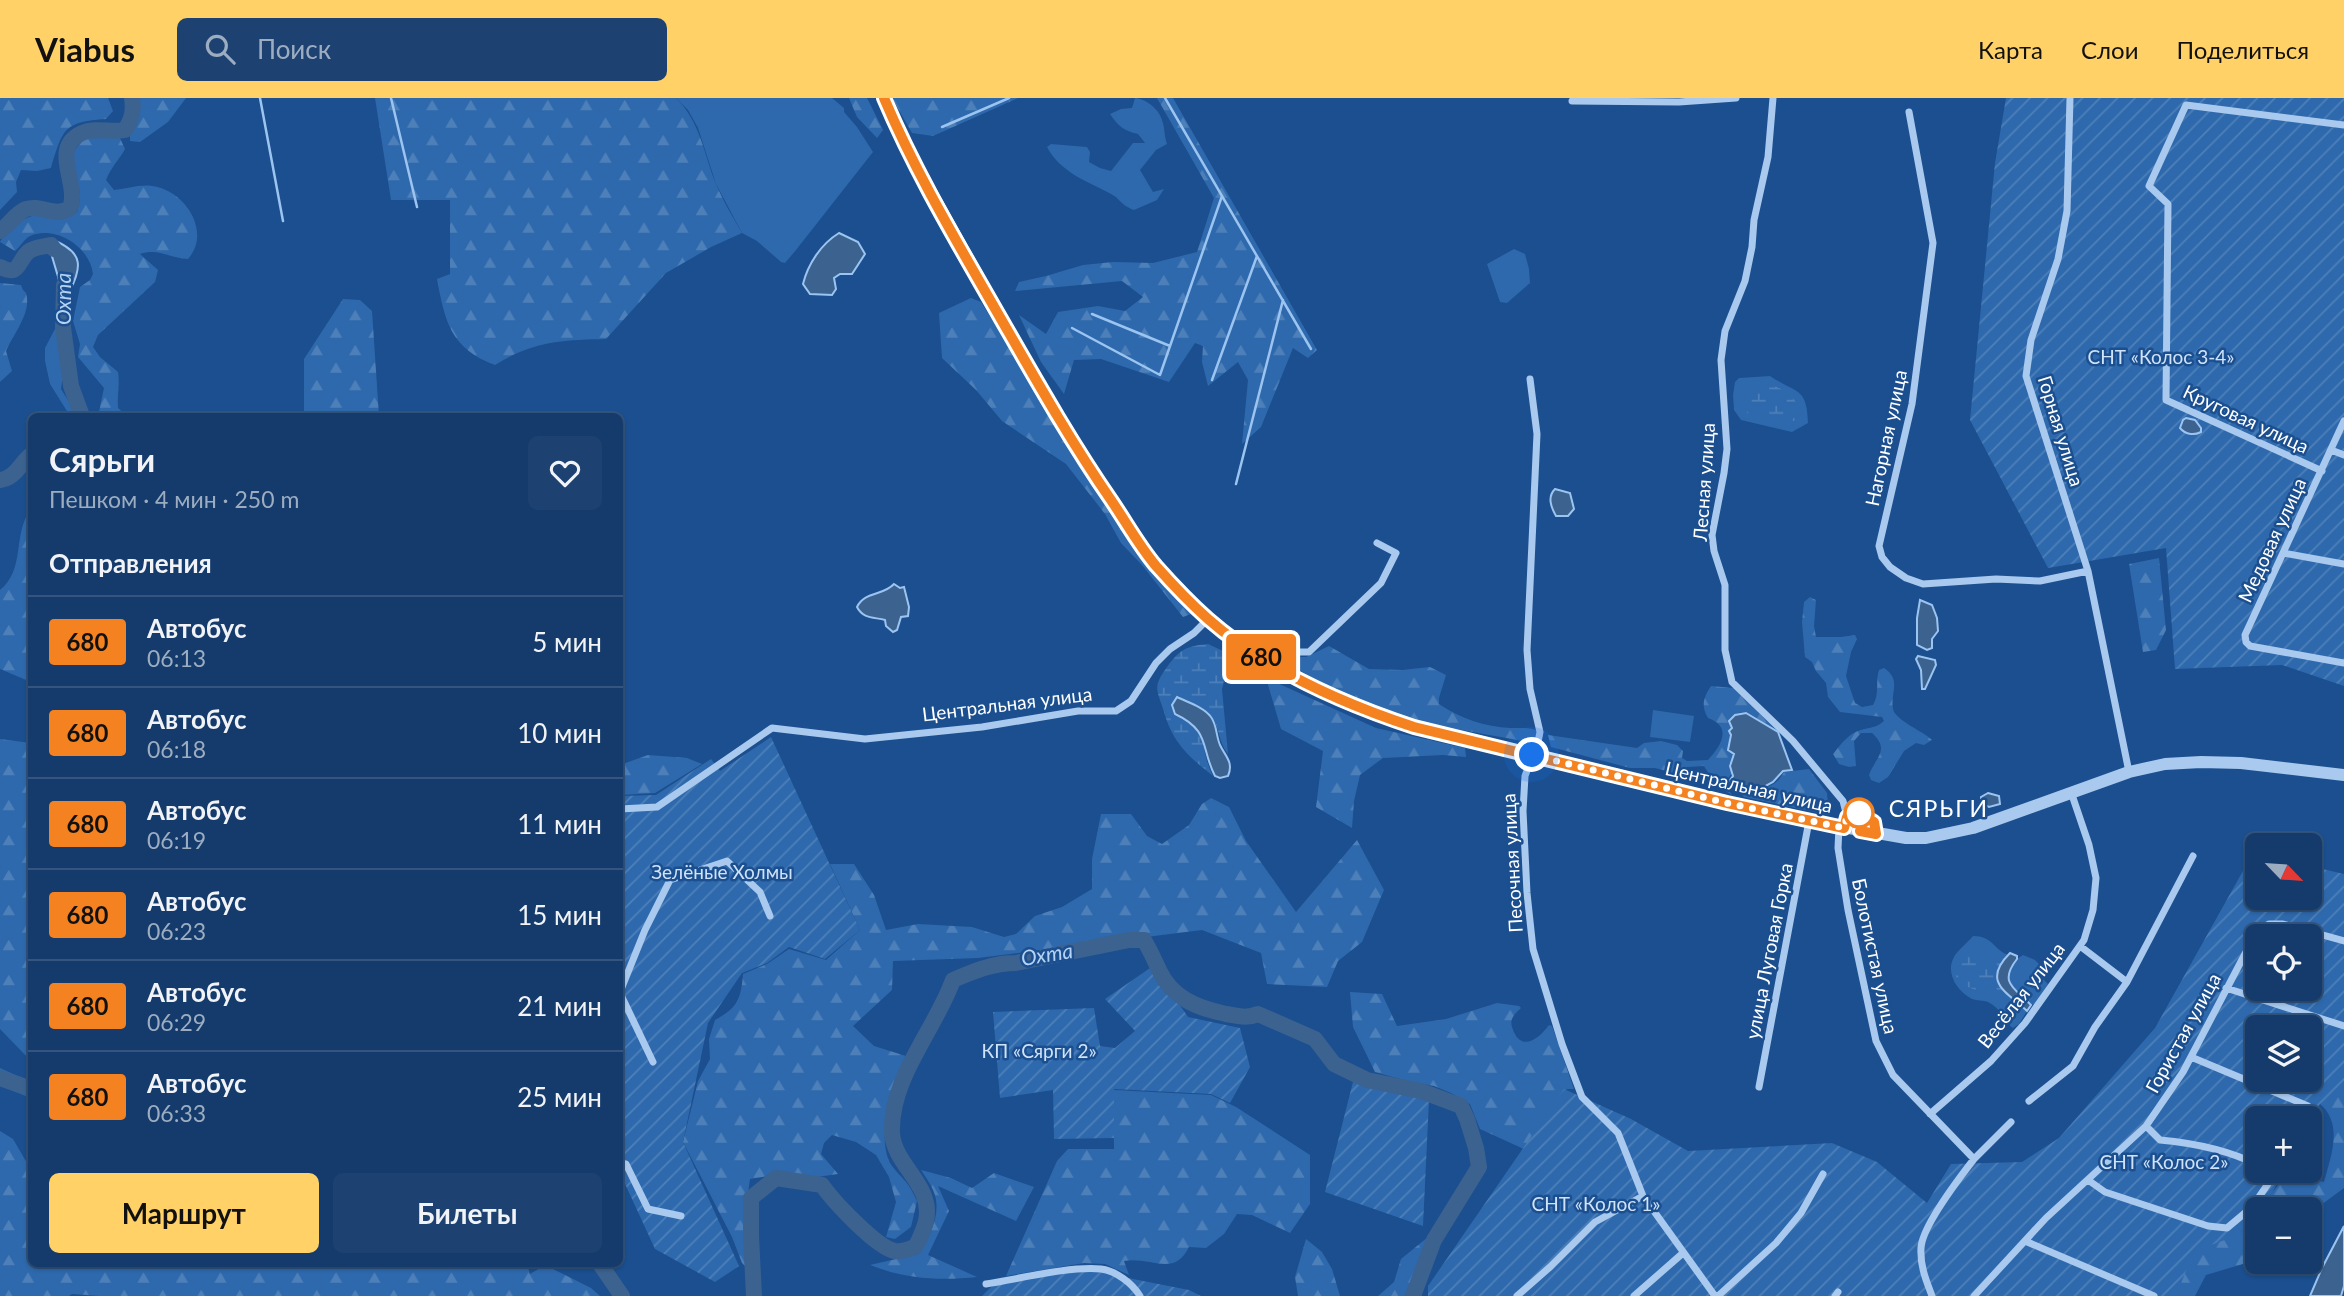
<!DOCTYPE html>
<html lang="ru">
<meta charset="utf-8">
<style>
body{margin:0;font-family:Lato,sans-serif;background:#1d4271;color:#f1f3f6;height:100vh;display:flex;flex-direction:column;font-size:26px;white-space:nowrap}
*{box-sizing:border-box;margin:0}
p{font-size:23px;color:#9dadc1}
.icon{flex:none;width:38px;height:38px;fill:none;stroke:currentColor;stroke-width:2;stroke-linecap:round;stroke-linejoin:round}
.map{position:relative;flex:1;overflow:hidden}
.sheet{position:absolute;left:28px;top:315px;width:595px;height:854px;display:flex;flex-direction:column;background:#143b6b;border-radius:10px;box-shadow:0 2px 5px #0004,0 0 0 2px #33557e}
.sheet>*{flex:none}
.badge{padding:0 14px;border-radius:5px;font-size:24px;line-height:46px}
.needle{width:46px;rotate:115deg}
.tools{position:absolute;left:2245px;top:735px;display:grid;gap:14px}
.tools a{display:grid;place-items:center;width:77px;height:77px;border-radius:10px;background:#143b6b;box-shadow:0 2px 5px #0004,0 0 0 2px #33557e;font-size:35px}
.you{position:absolute;width:35px;height:35px;margin:-18px;border:5px solid #fff;border-radius:50%;background:#1a73e8;box-shadow:0 0 0 10px #1a73e833}
.map>.badge{position:absolute;translate:-50% -50%;box-shadow:0 0 0 4px #fff}
h2{padding:0 21px;font-size:26px;line-height:63px}
.round{display:grid;place-items:center;flex:none;width:74px;height:74px;border-radius:10px;background:#1d4271}
.head{display:flex;align-items:center;justify-content:space-between;height:119px;padding:0 21px}
h1{font-size:33px;font-weight:700;line-height:52px}
.action{display:flex;gap:14px;margin-top:auto;padding:14px 21px}
.action a{flex:1;height:80px;border-radius:10px;background:#ffd166;color:#111;font-size:28px;font-weight:700;line-height:80px;text-align:center}
.action a+a{background:#1d4271;color:#f1f3f6}
ul{padding:0;list-style:none}
li{display:flex;align-items:center;gap:21px;height:91px;padding:0 21px;border-top:2px solid #33557e}
li div{flex:1}
li b{display:block;font-size:26px}
li em{font-style:normal}
li .badge{min-width:77px;font-weight:700;text-align:center}
header{display:flex;align-items:center;gap:42px;box-sizing:border-box;height:98px;padding:0 35px;background:#ffd166;color:#111}
header strong{font-size:33px}
nav{display:flex;gap:38px;margin-inline-start:auto;font-size:24px}
.search{width:490px;height:63px;background:#1d4271;display:flex;align-items:center;gap:18px;box-sizing:border-box;padding:0 24px;border-radius:10px;color:#9dadc1;font-size:26px}
.map>svg:first-child{display:block}
.green{fill:#2e69ad}
.forest{fill:url(#forest-firs)}
.wetland{fill:url(#wetland-marsh)}
.garden{fill:url(#garden-furrows);fill-rule:evenodd}
.water{fill:#3c6290;stroke:#9cc4f0;stroke-width:2}
.lines{fill:none;stroke-linecap:round;stroke-linejoin:round}
.stream{stroke:#9cc4f0;stroke-width:2.5}
.river{stroke:#3c6290;stroke-width:16}
.minor{stroke:#a9c9ee;stroke-width:7}
.tertiary{stroke:#a9c9ee;stroke-width:12}
.line-casing{stroke:#fff;stroke-width:16}
.line{stroke:#f58220;stroke-width:10}
.walk{stroke:#fff;stroke-width:7;stroke-dasharray:0 12.6}
.stop-dot{fill:#fff;stroke:#f58220;stroke-width:3.5}
.labels{text-anchor:middle;stroke-width:5;stroke-linejoin:round;paint-order:stroke}
.park-label{font-size:19px;fill:#cfe3fa;stroke:#1b4f8f}
.street-label{font-size:19px;fill:#fff;stroke:#1b4f8f}
.water-label{font-size:21px;font-style:italic;fill:#b5d3f5;stroke:#1b4f8f}
.quarter-label{font-size:23px;letter-spacing:2px;fill:#fff;stroke:#1b4f8f}
</style>
<header>
<strong>Viabus</strong>
<div class="search"><svg class="icon" aria-label="search" viewBox="0 0 24 24"><circle cx="10" cy="10" r="6"/><path d="M15 15l6 6"/></svg>Поиск</div>
<nav><a>Карта</a><a>Слои</a><a>Поделиться</a></nav>
</header>
<div class="map">
<svg width="2344" height="1198" viewBox="0 0 2344 1198">
<defs>
<pattern id="forest-firs" width="22" height="20" patternUnits="userSpaceOnUse" patternTransform="scale(1.75)"><rect width="22" height="20" fill="#2e69ad"/><path d="M5 1l3.5 6h-7zM16 11l3.5 6h-7z" fill="#4d80b9"/></pattern>
<pattern id="wetland-marsh" width="20" height="14" patternUnits="userSpaceOnUse" patternTransform="scale(1.75)"><rect width="20" height="14" fill="#2e69ad"/><path d="M1 5h8M5 5V1M11 12h8M15 12V8" fill="none" stroke="#4d80b9"/></pattern>
<pattern id="garden-furrows" width="10" height="10" patternUnits="userSpaceOnUse" patternTransform="scale(1.75)"><rect width="10" height="10" fill="#2e69ad"/><path d="M-1 1l2-2M0 10L10 0M9 11l2-2" fill="none" stroke="#4d80b9"/></pattern>
</defs>
<rect width="100%" height="100%" fill="#1b4f8f"/>
<path class="green" d="M676,0H832L844,10V14L857,29L873,54L796,152L785,165L781,164L757,143L742,135L716,86L698,30L688,12Z
M1135,0C1146,1 1159,11 1162,22C1165,30 1164,38 1167,46L1156,52L1140,72L1153,94L1164,91L1157,102L1134,112C1119,106 1121,101 1111,96C1087,83 1061,75 1047,49L1051,46L1087,49L1090,54L1089,64L1100,70L1111,73L1133,45H1145L1138,36C1124,33 1118,28 1110,16L1121,11L1132,10Z
M1514,151L1525,156L1529,171L1530,185L1507,205L1500,204L1487,166Z
M57,227L63,278L61,291L78,318H70L50,286L45,263V250Z
M1770,278C1796,296 1807,288 1808,325L1792,334L1741,322L1734,312L1733,297L1735,284L1739,280Z
M1653,612L1694,618L1690,644L1650,639Z
M1973,838C1993,838 1993,851 2008,857L1998,875L2027,913L2019,926L2013,930L2010,928V922C2003,917 1996,908 1988,904C1983,902 1977,903 1972,901C1957,893 1945,875 1954,859C1957,853 1968,844 1973,838Z
M2023,857L2035,862L2041,868L2042,880L2048,886L2035,906L2031,907C2014,890 1993,876 2023,857Z
M0,970L31,984V1000L0,988Z"/>
<path class="forest" d="M0,0H108L113,13L106,21C63,24 63,31 51,70L37,73L21,72L16,84L17,94L0,112Z
M139,0H186L168,24L140,44L130,43V35L140,4Z
M375,0H676C701,25 703,54 716,86C723,103 733,119 742,135L711,149L666,175L606,241C563,242 533,243 495,267C451,251 445,224 437,181L450,176V102H391Z
M849,0H867L883,32L877,40L857,19Z
M892,0H1018L933,38L912,35Z
M1157,0H1173L1317,252L1308,260L1293,250L1261,329L1242,346L1248,282L1238,264L1208,288L1202,264L1203,248L1195,245L1169,284L1101,261L1074,262L1064,296L1041,264L1019,217L1046,236L1058,214L1098,208L1125,213L1143,199L1122,183L1015,193L1019,184L1046,178L1083,167L1113,164L1153,165L1197,154L1214,100Z
M95,37L113,39L119,38L125,51C119,62 111,69 106,82L114,92C126,91 140,86 152,88C185,92 212,134 188,161C169,160 158,150 140,156L158,172L155,184L98,237L93,249L100,259L118,274C120,286 117,297 118,310L127,318H100L99,314L104,290L78,259L80,246L73,223L80,189L90,182L93,176C90,149 56,127 30,138C24,141 21,148 15,153L0,144C3,138 6,136 11,132C40,102 54,129 77,114C81,102 81,89 74,79L75,67L72,61C74,49 83,40 95,37Z
M0,185L21,187L23,192L26,195C32,214 14,235 6,253L12,273L0,284Z
M971,200L981,204L1094,385L1190,509L1191,516L1183,519L1142,467L1121,445L1105,416L1066,366L1002,323L976,292L942,260L939,215Z
M343,201L360,202L372,213L379,318H304V261Z
M31,411V584L0,571V492C26,471 12,436 31,411Z
M2159,460L2166,532L2156,552L2143,554L2129,466Z
M1810,499L1816,502L1814,528L1816,539H1841L1855,537L1857,541L1851,554L1846,578L1855,605L1862,609L1873,607C1880,596 1875,583 1879,572L1884,570C1902,582 1890,594 1893,611C1895,622 1924,634 1932,642L1924,647L1916,645L1904,653L1888,679L1879,685L1871,682L1869,677C1875,660 1891,652 1872,635H1861L1854,643L1856,668L1849,669L1839,666L1833,656C1841,646 1849,635 1861,632C1871,629 1876,630 1884,623L1882,619L1840,614L1828,599L1826,585L1816,573L1812,564L1805,559L1802,524L1804,504Z
M1329,548L1369,571L1402,572L1430,569L1446,577L1439,600V606C1459,620 1486,629 1510,630C1521,630 1528,629 1539,633L1536,638L1529,644C1473,634 1417,626 1365,605C1334,593 1305,576 1278,559H1306Z
M1266,580L1376,630L1465,650L1466,659L1443,657L1383,660L1360,677L1354,703L1352,730L1316,709L1323,653L1281,631Z
M1711,588L1734,590L1778,634C1774,630 1767,629 1763,626C1751,617 1741,607 1729,623L1731,627L1728,652L1734,656L1729,667L1732,675L1724,686L1732,697L1716,687L1704,668L1687,669L1678,676L1655,670H1630L1551,649L1548,637L1637,650L1644,645L1661,643L1677,647L1683,653L1682,660L1687,663L1708,662C1721,648 1733,629 1708,620C1701,608 1703,600 1711,588Z
M0,641L31,645V963L0,931Z
M648,657L687,660L702,666L655,695L620,697V667Z
M1809,671L1827,695L1828,706L1831,714L1829,717L1744,699L1740,695C1758,692 1774,692 1784,674Z
M1211,700L1229,709L1246,743L1296,814L1357,742L1384,792L1362,844L1338,863L1327,889L1267,886L1261,855L1202,832L978,860L893,863L892,892L853,928L874,948L909,959C895,989 876,1030 889,1063C893,1071 901,1078 906,1084C911,1090 914,1097 917,1103L911,1129L895,1141L886,1139L896,1104L889,1079L876,1057L856,1044L832,1037L824,1045L821,1056L838,1076L817,1079L786,1075L750,1081L744,1123L747,1170L742,1165L732,1139L683,1044L698,983L710,961L709,941L715,922C737,910 741,902 743,876L767,866L789,851L826,862L860,832L830,766H854L874,797L886,832L918,826L972,829L1004,839L1016,836L1035,818L1062,809L1092,791V761L1101,716H1131L1147,738L1162,746L1189,727L1202,706Z
M1350,894L1382,896L1397,928L1446,921L1497,905L1519,908L1521,910C1518,913 1515,915 1513,919C1511,922 1511,926 1512,929C1520,955 1538,942 1549,927L1552,928L1574,991H1567L1563,996L1535,1056L1480,1031L1470,1006L1451,995L1434,988L1407,983L1375,974L1353,929Z
M2344,989V1090L2310,1115V1111H2260L2281,1083L2303,1079L2324,1084C2331,1058 2344,1025 2319,1005Z
M1113,992L1211,997L1236,1009L1310,1057V1106L1290,1135L1252,1117L1237,1116L1224,1136L1206,1150L1189,1149C1174,1180 1151,1158 1124,1163L1129,1177L1105,1166L1084,1165L1006,1178L1057,1063L1068,1051H1114Z
M0,1033L13,1041L31,1072L32,1166H527L530,1176L545,1167L591,1190L600,1198H100L72,1196L69,1198H0Z
M921,1072L951,1080L972,1090L994,1075L1034,1089L1016,1123L938,1088L949,1113L928,1157L977,1179C940,1183 905,1181 870,1167L918,1156C930,1138 943,1114 933,1092C930,1085 925,1078 921,1072Z
M2257,1114V1159L2253,1163L2206,1177L2195,1198H2163L2181,1134L2239,1137Z
M1428,1139L1405,1198H1378L1394,1184L1401,1161Z
M1306,1141L1322,1154L1332,1171L1340,1198H1298L1295,1179Z"/>
<path class="wetland" d="M1755,285C1773,284 1797,295 1800,315L1794,323L1766,322L1747,315C1743,303 1746,295 1755,285Z
M1208,546L1223,553L1229,565L1222,591L1228,656C1218,643 1220,631 1212,619C1205,609 1188,604 1177,598L1172,607L1174,617C1212,635 1198,648 1213,678C1188,658 1173,645 1164,614C1157,591 1152,590 1167,569C1180,551 1187,548 1208,546Z
M1960,855H1979L1987,860L2005,861C1988,890 2009,895 2027,913L2014,916C2005,908 1997,901 1987,896C1974,890 1954,889 1955,871C1955,864 1956,861 1960,855Z"/>
<path class="garden" d="M2006,0H2344V588L2282,567L2175,571L2166,450L2048,470L1970,322L1995,65Z
M771,639L860,832L825,861L789,849L767,865L742,875L708,925L683,1044L739,1168L715,1184L655,1151L620,1075V698L656,697L711,661L720,673Z
M2253,755L2257,756L2258,800H2310V768L2344,776V991L2320,1006L2310,1024V1020H2258V1073H2284L2272,1095L2239,1137L2194,1153L2176,1198H1428V1188L1564,991L1631,1021L1688,1053L1832,1045L1877,1064L1927,1105L1951,1066L2022,1064L2059,1040L2155,930ZM2258,838H2310V891H2258ZM2258,929H2310V982H2258Z
M1153,868L1188,919L1240,930L1250,969L1230,1005L1211,996L1114,991V1040L1054,1041L1053,992L1000,1000L993,914L1094,910L1100,948L1115,950L1135,933L1105,901Z
M1354,980L1429,1002L1423,1128L1325,1094Z
M1104,1168L1128,1180L1189,1192L1201,1198H982L998,1182Z"/>
<path class="water" d="M839,135L858,144L865,156L852,176H840L834,180L836,191L832,197L810,196L803,186C808,166 821,146 839,135Z
M50,141C95,157 75,178 63,209L60,203L59,182L51,155L43,151L35,150L39,144Z
M2186,320L2195,322L2201,330V334C2193,338 2185,336 2180,330L2183,322Z
M1555,391L1570,395L1574,411L1568,418H1556C1551,409 1547,399 1555,391Z
M894,486L900,490L904,489L909,509L908,518L901,519L897,532L893,534L886,528L885,522C874,519 863,521 857,509C865,493 883,498 894,486Z
M1920,502L1932,507L1937,520L1938,533L1932,541V550L1927,552L1917,547V520Z
M1918,558L1935,562L1936,567L1925,591H1922L1921,572L1916,561Z
M1177,599C1187,604 1204,609 1211,619C1217,627 1216,638 1220,647C1225,658 1234,664 1228,678L1220,680L1215,678C1200,649 1211,633 1175,616L1172,607Z
M1746,615L1778,634L1792,672L1783,673L1773,684L1762,690C1749,686 1738,697 1727,686L1733,678L1730,668L1734,656L1728,652L1731,637L1729,633L1732,630L1729,623L1735,617Z
M1988,695L1999,698L2000,706L1989,709L1981,705V699Z
M2010,855L2017,858V861C1998,885 2015,890 2031,907L2027,913C2007,894 1981,884 2010,855Z
M2344,1128V1188L2341,1198H2310L2322,1170Z"/>
<g class="lines">
<path class="stream" d="M260,0L283,123
M391,0L417,109
M1165,0L1311,251
M942,29L1009,0
M1092,216L1170,248
M1072,230L1160,277L1222,98
M1212,282L1257,158
M1236,386L1283,202"/>
<path class="river" d="M0,133C9,127 16,115 26,111C41,106 55,120 70,110C80,86 49,50 82,35C96,29 111,35 125,32C132,21 134,13 132,0
M0,169C20,179 17,164 28,154C34,149 44,149 51,147L54,151
M64,187L63,229L71,288L82,318
M0,382C16,380 20,365 32,356
M0,980L32,991
M600,1166L622,1198
M754,1198L751,1138V1100L776,1080L822,1087C833,1103 877,1150 895,1153C904,1154 909,1151 916,1148C920,1140 924,1131 926,1123C934,1087 894,1068 892,1035C890,980 935,932 953,882C974,873 993,865 1016,865L1129,842H1144C1150,852 1154,861 1159,872C1172,900 1197,910 1226,916C1239,918 1246,921 1258,916L1315,941L1334,966L1367,982L1421,993L1461,1008L1467,1021L1476,1050L1479,1069L1434,1142L1413,1198"/>
<path class="minor" d="M1773,0L1768,59L1754,122L1752,149L1745,183L1725,233L1721,262L1727,351L1724,375L1712,437L1714,453L1725,487V552L1732,584L1793,643L1843,703L1847,719L1845,730
M2070,0L2067,113L2058,161L2031,242L2026,278L2088,473L2129,674
M1572,3L1679,4L1736,0
M1909,14L1933,145L1912,306L1879,448L1882,459L1890,469L1906,480L1923,486L1996,481L2040,483L2088,473
M1530,281L1537,336L1527,552L1530,591L1540,634L1538,644L1525,678L1523,713L1527,795L1533,851L1562,946L1582,999L1618,1035L1643,1098L1715,1198
M2344,323L2245,537L2246,544L2250,548L2344,565
M2331,352L2344,357
M2322,373L2166,302L2168,106L2149,88L2186,7L2344,27
M2283,455L2344,466
M1256,554H1309L1381,485L1396,455L1377,445
M620,711L657,709L772,630L865,641L982,629L1078,613H1116L1131,603L1156,565L1170,551L1194,535L1208,521
M1839,729L1838,750L1848,812L1876,943L1893,977L1974,1061C1960,1079 1922,1128 1921,1150C1920,1168 1926,1182 1932,1198
M2127,884L2193,758
M2226,890L2344,928
M620,894L645,832L670,782L727,763L760,794L770,818
M620,895L653,964
M2191,959L2308,1008
M1759,989L1809,723
M2029,1003L2073,968L2095,929L2127,884L2080,848
M1930,1016L1991,963L2025,925L2084,842L2093,812L2096,780L2089,747L2071,694
M2146,1028L2160,1042C2193,1045 2228,1052 2258,1067
M1974,1061L2011,1024
M620,1065L626,1066L648,1111L681,1118
M2088,1082L2105,1094L2208,1128L2227,1130L2252,1109L2270,1083L2265,1073
M2025,1143L2154,1198
M986,1186C1019,1181 1069,1168 1101,1171C1116,1173 1132,1185 1140,1198
M1517,1198L1550,1169L1595,1124L1643,1098
M1634,1198L1683,1155
M1718,1198L1776,1145L1801,1115L1823,1076
M1835,1198L1838,1194
M1974,1198L2046,1120L2146,1028L2183,974L2256,835L2269,826H2283L2344,843"/>
<path class="tertiary" d="M884,0L909,54L1033,277L1092,374L1155,466L1208,521L1239,545L1269,564L1333,599L1373,616L1463,641L1809,723L1906,740H1926L1973,730L2129,674L2165,666L2201,664L2241,665L2344,677"/>
</g>
<g class="lines">
<g class="line-casing">
<path id="line" d="M884,0C916,76 960,149 1001,221C1036,282 1071,344 1111,402C1126,424 1139,448 1156,468C1172,486 1190,505 1208,521C1266,572 1341,605 1414,629L1727,705L1844,730L1847,719L1859,715L1874,724L1876,736L1860,733"/>
</g>
<use href="#line" class="line"/>
<path class="walk" d="M1532,657L1727,705L1844,730L1847,719L1859,715"/>
</g>
<circle class="stop-dot" cx="1859" cy="715" r="14"/>
<g class="labels">
<g class="park-label">
<text x="2161" y="266">СНТ «Колос 3-4»</text>
<text x="722" y="781">Зелёные Холмы</text>
<text x="1039" y="960">КП «Сярги 2»</text>
<text x="2164" y="1071">СНТ «Колос 2»</text>
<text x="1596" y="1113">СНТ «Колос 1»</text>
</g>
<g class="street-label">
<text transform="translate(2246 321) rotate(25)" y="7">Круговая улица</text>
<text transform="translate(2061 333) rotate(73)" y="7">Горная улица</text>
<text transform="translate(1886 340) rotate(-78)" y="7">Нагорная улица</text>
<text transform="translate(1704 384) rotate(-86)" y="7">Лесная улица</text>
<text transform="translate(2272 442) rotate(-65)" y="7">Медовая улица</text>
<text transform="translate(1007 606) rotate(-7)" y="7">Центральная улица</text>
<text transform="translate(1749 689) rotate(13)" y="7">Центральная улица</text>
<text transform="translate(1512 765) rotate(-93)" y="7">Песочная улица</text>
<text transform="translate(1769 853) rotate(-79)" y="7">улица Луговая Горка</text>
<text transform="translate(1875 858) rotate(78)" y="7">Болотистая улица</text>
<text transform="translate(2021 897) rotate(-52)" y="7">Весёлая улица</text>
<text transform="translate(2183 935) rotate(-61)" y="7">Гористая улица</text>
</g>
<g class="water-label">
<text transform="translate(64 201) rotate(-90)" y="7">Охта</text>
<text transform="translate(1047 857) rotate(-9)" y="7">Охта</text>
</g>
<g class="quarter-label">
<text x="1939" y="719">СЯРЬГИ</text>
</g>
</g>
</svg>
<div class="tools">
<a><svg class="needle" viewBox="-14 -14 28 28"><path d="M0-13l5 13h-10z" fill="#e53935"/><path d="M0 13l5-13h-10z" fill="#9dadc1"/></svg></a>
<a><svg class="icon" aria-label="locate" viewBox="0 0 24 24"><circle cx="12" cy="12" r="6"/><path d="M12 2v4M12 18v4M2 12h4M18 12h4"/></svg></a>
<a><svg class="icon" aria-label="layers" viewBox="0 0 24 24"><path d="M12 4l9 5-9 5-9-5zM3 14l9 5 9-5"/></svg></a>
<a>+</a>
<a>−</a>
</div>
<div class="you" style="left:1532px;top:657px"></div>
<b class="badge" style="left:1261px;top:559px;background:#f58220;color:#111">680</b>
<section class="sheet">
<div class="head"><div><h1>Сярьги</h1><p>Пешком · 4 мин · 250 m</p></div><a class="round"><svg class="icon" aria-label="heart" viewBox="0 0 24 24"><path d="M12 20l-8-8c-3-5 5-10 8-4 3-6 11-1 8 4z"/></svg></a></div>
<h2>Отправления</h2>
<ul>
<li><span class="badge" style="background:#f58220;color:#111">680</span><div><b>Автобус</b><p>06:13</p></div><em>5 мин</em></li>
<li><span class="badge" style="background:#f58220;color:#111">680</span><div><b>Автобус</b><p>06:18</p></div><em>10 мин</em></li>
<li><span class="badge" style="background:#f58220;color:#111">680</span><div><b>Автобус</b><p>06:19</p></div><em>11 мин</em></li>
<li><span class="badge" style="background:#f58220;color:#111">680</span><div><b>Автобус</b><p>06:23</p></div><em>15 мин</em></li>
<li><span class="badge" style="background:#f58220;color:#111">680</span><div><b>Автобус</b><p>06:29</p></div><em>21 мин</em></li>
<li><span class="badge" style="background:#f58220;color:#111">680</span><div><b>Автобус</b><p>06:33</p></div><em>25 мин</em></li>
</ul>
<div class="action"><a>Маршрут</a><a>Билеты</a></div>
</section>
</div>
